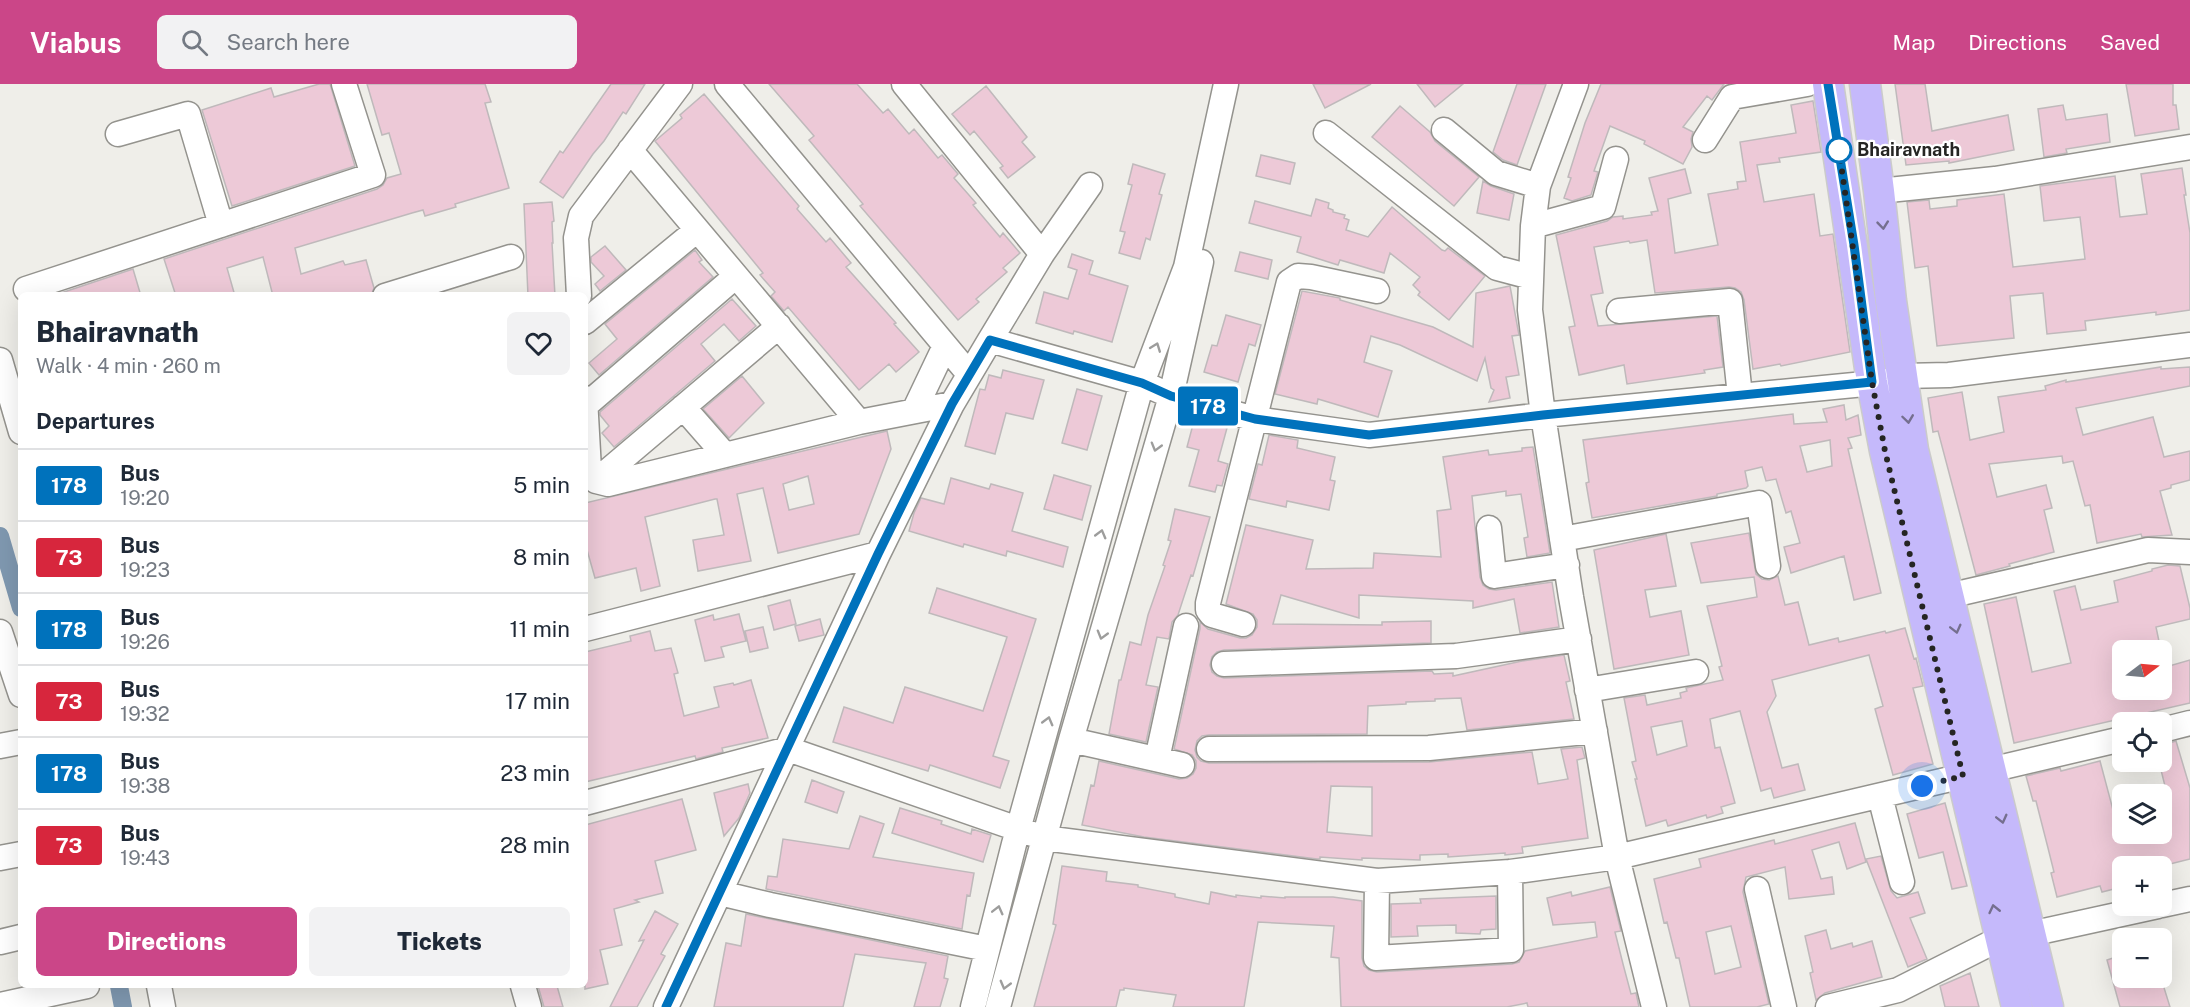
<!DOCTYPE html>
<meta charset="utf-8">
<style>
body{margin:0;font-family:"Public Sans",sans-serif;background:#f2f2f3;color:#1f2937;height:100vh;display:flex;flex-direction:column;font-size:22px;white-space:nowrap}
*{box-sizing:border-box;margin:0}
p{font-size:20px;color:#747a83}
.icon{flex:none;width:33px;height:33px;fill:none;stroke:currentColor;stroke-width:2;stroke-linecap:round;stroke-linejoin:round}
.map{position:relative;flex:1;overflow:hidden}
.panel{position:absolute;left:18px;top:208px;width:570px;height:696px;display:flex;flex-direction:column;background:#fff;border-radius:9px;box-shadow:0 6px 24px #0002}
.panel>*{flex:none}
.badge{padding:0 12px;border-radius:4px;font-size:21px;line-height:39px}
.needle{width:39px;rotate:74deg}
.buttons{position:absolute;left:2112px;top:556px;display:grid;gap:12px}
.buttons a{display:grid;place-items:center;width:60px;height:60px;border-radius:9px;background:#fff;box-shadow:0 6px 24px #0002;font-size:30px}
.you{position:absolute;width:30px;height:30px;margin:-15px;border:4px solid #fff;border-radius:50%;background:#1a73e8;box-shadow:0 0 0 9px #1a73e833}
.map>.badge{position:absolute;translate:-50% -50%;box-shadow:0 0 0 3px #fff}
h2{padding:0 18px;font-size:22px;line-height:54px}
.round{display:grid;place-items:center;flex:none;width:63px;height:63px;border-radius:9px;background:#f2f2f3}
.summary{display:flex;align-items:center;justify-content:space-between;height:102px;padding:0 18px}
h1{font-size:28px;font-weight:800;line-height:45px}
.button{display:flex;gap:12px;margin-top:auto;padding:12px 18px}
.button a{flex:1;height:69px;border-radius:9px;background:#cb4688;color:#fff;font-size:24px;font-weight:800;line-height:69px;text-align:center}
.button a+a{background:#f2f2f3;color:#1f2937}
ul{padding:0;list-style:none}
li{display:flex;align-items:center;gap:18px;height:72px;padding:0 18px;border-top:2px solid #e0e1e3}
li div{flex:1}
li b{display:block;font-size:22px}
li em{font-style:normal}
li .badge{min-width:66px;font-weight:700;text-align:center}
header{display:flex;align-items:center;gap:36px;box-sizing:border-box;height:84px;padding:0 30px;background:#cb4688;color:#fff}
header strong{font-size:28px}
nav{display:flex;gap:33px;margin-inline-start:auto;font-size:21px}
.search{width:420px;height:54px;background:#f2f2f3;display:flex;align-items:center;gap:15px;box-sizing:border-box;padding:0 21px;border-radius:9px;color:#747a83;font-size:22px}
.map>svg:first-child{display:block}
.lines{fill:none;stroke-linecap:round;stroke-linejoin:round}
.canal{stroke:#7f98b0;stroke-width:18}
.building{fill:#edc9d7;stroke:#bfb9bb;stroke-width:1.5;fill-rule:evenodd}
.minor-casing{stroke:#94938e;stroke-width:27}
.major-casing{stroke:#cbcbca;stroke-width:33}
.minor{stroke:#fff;stroke-width:24}
.major{stroke:#c5b9fb;stroke-width:30}
.oneway{stroke:#756f8f}
.oneway2{stroke:#9d9d9c}
.line-casing{stroke:#fff;stroke-width:14}
.line{stroke:#0072bc;stroke-width:9}
.walk{stroke:#252523;stroke-width:6;stroke-dasharray:0 10.8}
.stop-dot{fill:#fff;stroke:#0072bc;stroke-width:3}
.labels{text-anchor:middle;stroke-width:4.5;stroke-linejoin:round;paint-order:stroke}
.stop-label{font-size:18px;font-weight:bold;fill:#252523;stroke:#fff;text-anchor:start}
</style>
<header>
<strong>Viabus</strong>
<div class="search"><svg class="icon" aria-label="search" viewBox="0 0 24 24"><circle cx="10" cy="10" r="6"/><path d="M15 15l6 6"/></svg>Search here</div>
<nav><a>Map</a><a>Directions</a><a>Saved</a></nav>
</header>
<div class="map">
<svg width="2190" height="923" viewBox="0 0 2190 923">
<rect width="100%" height="100%" fill="#efeee9"/>
<g class="lines">
<path class="canal" d="M0,452L21,524
M119,902L123,923"/>
</g>
<path class="building" d="M319,0H330L355,82L232,122L202,26L271,4L274,13Z
M367,0H485L491,18L485,19L509,104L455,120L456,123L425,132L423,126L412,129L295,164L301,190L343,177L345,181L366,176L374,204L371,212H273L263,173L227,184L235,212H176L164,175L377,105L383,101L387,94L401,90L389,49L382,51Z
M611,0H645L626,30L623,28L604,57L593,70L563,114L540,98L560,67L563,69Z
M769,0H857L883,29L888,25L909,50L914,45L938,74L942,71L958,90L954,94L976,119L973,121L1000,153L1003,149L1020,169L1003,184L1007,188L976,215L979,218L958,236L860,122L863,120L809,56L814,52Z
M1313,0H1371L1325,24Z
M1417,0H1463L1435,23Z
M1517,0H1546L1517,81L1503,76L1493,68Z
M1601,0H1724L1712,16L1707,12L1683,43L1693,48L1691,55L1692,63L1683,80L1644,60L1645,57L1610,42L1594,87L1598,88L1591,111L1572,117L1564,114L1571,94L1568,93L1585,39Z
M1895,0H1925L1932,47L2008,31L2014,66L1949,79V77L1906,81Z
M2126,0H2173V21H2176L2179,45L2135,52Z
M986,2L1027,53L1022,58L1035,73L1008,94L1000,84L1003,82L974,47L970,51L952,30Z
M704,10L799,122L797,125L826,158L830,154L851,179L846,183L896,239L894,240L919,268L896,288L889,280L859,306L788,223L784,227L771,212L775,208L760,191L763,189L655,57L682,34L680,31Z
M1813,17L1821,68L1779,74L1780,78L1757,81L1764,118L1814,110L1820,152L1833,150L1850,268L1781,282L1780,280L1753,285L1744,216L1741,208L1735,204L1729,203L1655,209L1647,156L1630,159L1629,157L1594,163L1603,209L1591,211L1598,242L1717,232L1723,283L1704,286L1705,289L1627,300L1624,281L1579,291L1569,243L1575,242L1556,151L1607,137L1613,133L1623,132V135L1652,131L1651,128L1658,127L1649,94L1685,85L1691,109L1668,115L1675,169L1718,161L1708,110L1738,105L1737,98L1746,97L1740,58L1796,49L1791,21Z
M2063,21L2066,36L2107,30L2110,58L2066,65L2067,69L2044,73L2038,25Z
M1400,22L1430,48L1435,57L1479,93L1454,122L1372,53Z
M1261,71L1295,79L1290,100L1256,92Z
M1133,80L1165,90L1159,110L1162,111L1150,156L1146,154L1140,175L1119,169L1125,148L1120,147L1132,101L1128,100Z
M2182,84L2186,111H2184L2190,149V226L2156,231V228L2085,237L2086,246L2047,250L2043,209L2010,212L2014,254L1937,262L1928,182L1915,184L1907,118L1929,116L1930,125L1957,122V116L2004,110L2013,183L2085,175L2080,133L2044,137L2040,102L2115,92L2120,133L2147,130L2141,90Z
M1483,97L1491,102L1514,110L1509,136L1477,129Z
M1316,115L1329,119L1328,124L1333,126V128L1345,131L1344,134L1349,136L1346,146L1368,153L1392,123L1442,166L1445,167L1448,164L1485,192L1449,236L1418,211L1420,208L1413,201L1420,193L1390,169L1384,189L1340,176L1338,181L1297,168L1301,153L1249,139L1255,117L1311,132Z
M552,118L554,137L552,138L553,159H552L555,212H528L524,120Z
M605,162L626,186L600,207L595,200L604,192L591,178V173Z
M695,166L702,176L699,178L713,193L599,291L589,279L617,255L605,240Z
M1240,168L1272,176L1268,195L1235,187Z
M1072,170L1093,177L1089,190L1128,202L1112,258L1074,247L1073,250L1036,239L1044,208L1068,215L1077,186L1068,183Z
M133,185L141,212H52Z
M1510,202L1519,251L1512,252L1519,291L1506,293L1510,314L1489,318L1494,306L1491,304L1485,274L1477,297L1400,261L1371,252L1364,278L1392,287L1378,333L1318,315L1317,320L1275,310L1302,207L1340,214V216L1433,243L1473,263L1476,209Z
M732,215L756,242L739,257L724,240L701,260L715,277L614,363L602,349L609,342L600,331V328Z
M1226,231L1261,241L1255,262L1249,260L1238,298L1204,288L1212,261L1217,262Z
M2161,283V285L2190,283V302L2076,324L2083,351L2153,333L2164,373L2190,367V396L2171,401V404L2160,407L2172,451L2142,453L2141,450L2097,459L2090,421L2085,422L2073,377L2063,379L2062,372L1989,380L1997,413L2046,401L2052,424L2044,426L2054,468L2009,480L2010,482L1976,491L1938,347L1933,348L1928,314L1962,308L1970,356L2004,348L1998,313L2046,306L2045,302L2066,296V298Z
M1003,286L1044,296L1033,335L1006,329L995,370L965,362L980,305L985,306L989,291L1001,294Z
M742,292L764,319L729,354L703,325Z
M1077,305L1102,312L1087,366L1062,359Z
M1844,321L1846,336L1858,331L1861,351L1848,354L1852,364L1848,365L1881,509L1854,516L1844,472L1791,489L1784,463L1800,459L1791,427L1786,429L1776,395L1766,397L1762,383L1745,387L1748,402L1746,404L1717,410V412L1592,434L1586,399L1589,398L1583,356L1793,330L1794,340L1827,338L1823,325ZM1830,356L1832,382L1807,388L1800,362Z
M1195,333L1227,344L1218,377L1228,380L1222,402L1217,401L1215,408L1189,402L1199,366L1187,363Z
M887,347L891,365L859,450L778,469L763,404L737,410L751,477L698,487L693,456L724,451L717,415H715L645,433L660,502L641,507L636,484L595,494L585,459V419ZM808,392L814,420L789,426L783,400Z
M1269,351L1298,356L1297,364L1335,373L1330,396L1335,397L1329,426L1287,417L1286,423L1249,415L1258,380L1262,381Z
M1533,363L1550,469L1527,473L1524,454L1528,453L1521,410L1506,412V407L1472,412L1480,493L1483,501L1489,505L1496,506L1552,498L1559,543L1520,549L1514,515L1473,524V517L1359,511V534L1281,511L1273,540L1382,541V538L1431,537V559L1224,566L1217,568L1212,573L1210,581L1212,588L1217,592L1224,594L1432,587L1434,590L1453,589V592L1522,577L1564,571L1570,597L1566,598L1574,635L1467,646L1461,614L1435,615V617L1406,618V620L1368,622L1367,650L1209,651L1202,652L1197,657L1195,666L1197,673L1201,677L1209,679L1429,678L1532,668L1538,700L1568,695L1561,665L1582,663L1585,674L1577,676L1588,754L1522,763L1523,769L1505,771V769L1448,773V770L1420,771V776L1362,774V776L1320,773V775H1317L1144,753L1082,741L1091,701L1094,702L1099,677L1179,695L1187,694L1193,690L1196,684V677L1192,671L1174,665L1200,545V538L1208,545L1240,554H1246L1252,551L1257,543V536L1253,530L1226,520L1246,441L1313,456L1306,485L1373,484L1374,469L1441,473L1437,427L1451,425L1443,373L1488,366L1489,371L1522,367V364ZM1331,702L1372,703V752L1327,748Z
M1054,391L1091,402L1082,436L1044,425Z
M951,394L989,405L991,400L1023,409L1012,447L1068,463L1063,483L1007,467L1006,472L964,460L963,463L909,447L914,429L921,414L944,420Z
M1175,425L1210,433L1193,492L1191,491L1178,531L1172,538L1169,555L1157,553L1146,601L1158,603L1146,658L1109,650L1119,596H1121L1130,558L1141,561L1148,531L1165,482L1163,481L1171,457L1168,456Z
M1749,449L1756,490L1762,495L1769,496L1778,492L1785,521L1798,518L1809,561L1838,554L1839,558L1885,547L1886,549L1905,544L1914,575L1916,574L1923,602L1913,604L1933,680L1893,691L1875,625L1883,622L1869,571L1772,596L1776,612L1767,628L1782,684L1798,680L1805,706L1774,714L1771,704L1761,707L1740,627L1710,635L1715,664L1720,663L1735,719L1721,723L1723,729L1707,734L1706,731L1668,742L1666,736L1646,742L1635,695H1637L1632,678L1636,677L1624,614L1645,611L1647,621L1681,614L1680,609L1687,607L1686,604L1723,596L1719,583L1722,582L1707,522L1757,513L1754,493L1701,499L1691,459ZM1682,637L1687,662L1657,671L1651,643Z
M1666,450L1676,502L1645,506L1650,533L1681,527L1689,571L1614,585L1594,466Z
M2168,481L2180,482L2190,524V535L2156,543L2161,567H2122V606H2162V584L2190,576V619L2014,659L1984,520L2016,513L2032,588L2071,579L2054,507L2075,502L2081,526L2118,518L2114,497L2152,487V485Z
M937,504L1036,535L993,672L1009,677L1000,704L930,681L928,687L833,658L844,623L893,639L905,603L983,627L1007,553L929,529Z
M790,516L796,540L774,546L768,522Z
M739,530L746,557L721,563L724,573L705,577L695,536L713,531L714,536Z
M820,535L824,551L799,557L795,542Z
M763,543L768,564L750,568L745,547Z
M650,547L655,567L671,564L678,589L674,590L684,632L719,623L714,603L733,599L734,601L751,596L768,654L722,664L723,668L696,675L695,672L585,698V568L631,557L630,552Z
M2176,657L2190,704V775L2158,783H2122V803L2102,808L2100,802L2057,813L2051,789L2054,788L2048,764L2036,717H2033L2026,692L2060,684L2061,687L2100,677L2117,741L2122,740V750H2162V728L2171,726L2159,678H2162V661Z
M812,696L844,708L837,729L805,718Z
M748,700L750,709L739,734L724,752L714,709Z
M682,715L696,766L655,777L663,809L635,816L639,818L614,825L622,861L600,866L608,900L585,905V741Z
M1945,719L1967,802L1952,805L1943,768L1919,774L1907,730Z
M900,724L942,737L941,740L971,750L972,745L991,751L983,778L892,749Z
M860,732L884,740L873,773L974,789L970,812L967,811L962,845L766,805L768,792L777,793L783,755L849,765Z
M1855,739L1866,778L1847,785L1839,758L1812,766L1821,795L1832,793L1834,810L1789,815L1785,783L1746,793L1743,808L1769,920L1757,923H1690L1679,874H1676L1667,838L1664,839L1654,795L1701,783L1699,775L1774,756L1775,760ZM1731,842L1741,883L1715,890L1706,848Z
M1881,772L1891,807L1897,814L1918,808L1925,829L1910,834L1927,875L1908,883L1866,775Z
M1062,782L1107,788L1106,797L1138,801V803L1175,810V813L1209,820L1211,808L1236,813V811L1261,814V812L1285,814V813H1333L1362,817V874L1364,882L1369,886L1377,888L1512,880L1519,878L1525,867L1597,853L1595,838L1553,841L1547,814L1571,808L1572,812L1610,803L1621,847L1615,848L1623,880L1631,910L1636,909L1639,923H1528L1527,919L1507,923H1341L1339,874L1331,873L1334,842L1258,838L1244,923H1173L1176,911L1124,904V906H1120L1116,923H1034L1056,841L1053,840Z
M1496,812V845L1481,846L1480,850L1456,849V841L1417,842L1418,852L1391,853V820L1421,819L1420,815Z
M655,827L678,840L661,870L665,872L637,923H610L644,856L639,857Z
M746,830L948,872L944,894L948,895L940,923H914L926,879L855,870L843,923H714L726,859L741,862Z
M1826,846L1831,865L1852,859L1853,863L1872,857L1882,893L1825,909L1816,916L1810,889L1813,888L1805,852Z
M2122,871V894H2161L2170,923H2120L2107,876Z
M1970,889L1979,923H1945L1940,902Z
M538,902H557L563,923H544Z"/>
<g class="lines">
<g class="minor-casing">
<path id="minor" d="M727,0L969,290
M904,0L1042,170
M1576,0L1538,102L1533,142L1530,226L1543,331L1571,513L1617,773L1654,923
M1444,46L1496,89L1538,102
M1326,49L1497,184L1531,193
M118,50L188,30L221,141
M1705,56L1732,13L1807,0
M630,66L859,338
M1879,107L1995,95L2190,63
M1533,142L1603,123L1616,75
M26,205L373,91L344,0
M385,212L511,173
M579,212L576,154L581,132L680,0
M1619,227L1730,217L1740,312
M585,238L697,146
M990,256L1042,170L1090,101
M0,276L21,348
M585,314L589,386L596,397L608,400L859,338L952,320
M585,322L736,192
M683,323L725,371
M914,327L945,262
M596,397L779,242
M1489,444L1494,492L1567,481
M1562,455L1759,419L1768,482
M1948,512L2148,466L2190,468
M1243,540L1212,531L1208,526V519L1289,198L1298,192L1311,193L1377,207
M585,545L878,470
M0,548L21,611
M1224,580L1456,572L1579,555
M1587,606L1696,588
M2162,646L2190,639
M1071,656L1182,681
M0,662L21,658
M1209,665L1429,664L1595,647
M1157,675L1186,542
M1990,686L2122,655
M1880,712L1902,798
M585,719L788,665L1044,754L1377,797L1510,788L1617,773L1963,692
M0,774L21,770
M1377,797L1376,874L1511,866L1510,788
M1757,805L1784,923
M720,809L770,821L987,865
M2162,821L2190,815
M2030,850L2158,822
M0,858L21,853
M159,902L163,923
M523,902L529,923
M0,921L87,902
M666,923L878,470L952,320L990,256L1142,299L1171,312L1255,335L1369,351L1543,331L1885,298L1902,292L1949,291L2190,261
M973,923L1014,760L1142,299L1186,183L1226,0
M998,923L1071,656L1171,312L1201,178
M1828,923L1898,906L2001,854"/>
</g>
<g class="major-casing">
<path id="major" d="M1828,0L1872,298L1885,367L2017,923
M1865,0L1879,107L1891,217L1913,366L2048,923"/>
</g>
<use href="#minor" class="minor"/>
<use href="#major" class="major"/>
</g>
<defs><path id="oneway-chevron" d="M-2-3.5L2.5 0L-2 3.5" fill="none" stroke-width="1.6" stroke-linecap="round" stroke-linejoin="round" transform="scale(1.5)"/></defs>
<g class="oneway">
<use href="#oneway-chevron" transform="translate(1883 141) rotate(84)"/>
<use href="#oneway-chevron" transform="translate(1908 335) rotate(82)"/>
<use href="#oneway-chevron" transform="translate(1956 545) rotate(76)"/>
<use href="#oneway-chevron" transform="translate(2002 735) rotate(76)"/>
<use href="#oneway-chevron" transform="translate(1994 825) rotate(-103)"/>
</g>
<g class="oneway2">
<use href="#oneway-chevron" transform="translate(1156 263) rotate(-69)"/>
<use href="#oneway-chevron" transform="translate(1156 363) rotate(106)"/>
<use href="#oneway-chevron" transform="translate(1101 450) rotate(-75)"/>
<use href="#oneway-chevron" transform="translate(1102 551) rotate(106)"/>
<use href="#oneway-chevron" transform="translate(1048 637) rotate(-75)"/>
<use href="#oneway-chevron" transform="translate(998 826) rotate(-76)"/>
<use href="#oneway-chevron" transform="translate(1005 901) rotate(105)"/>
</g>
<g class="lines">
<g class="line-casing">
<path id="line" d="M666,923L878,470L952,320L990,256L1142,299L1171,312L1255,335L1369,351L1543,331L1872,298L1854,161L1828,0"/>
</g>
<use href="#line" class="line"/>
<path class="walk" d="M1839,66L1872,298L1885,367L1963,692L1922,702"/>
</g>
<circle class="stop-dot" cx="1839" cy="66" r="12"/>
<g class="labels">
<g class="stop-label">
<text x="1857" y="72">Bhairavnath</text>
</g>
</g>
</svg>
<div class="buttons">
<a><svg class="needle" viewBox="-14 -14 28 28"><path d="M0-13l5 13h-10z" fill="#e53935"/><path d="M0 13l5-13h-10z" fill="#747a83"/></svg></a>
<a><svg class="icon" aria-label="locate" viewBox="0 0 24 24"><circle cx="12" cy="12" r="6"/><path d="M12 2v4M12 18v4M2 12h4M18 12h4"/></svg></a>
<a><svg class="icon" aria-label="layers" viewBox="0 0 24 24"><path d="M12 4l9 5-9 5-9-5zM3 14l9 5 9-5"/></svg></a>
<a>+</a>
<a>−</a>
</div>
<div class="you" style="left:1922px;top:702px"></div>
<b class="badge" style="left:1208px;top:322px;background:#0072bc;color:#fff">178</b>
<section class="panel">
<div class="summary"><div><h1>Bhairavnath</h1><p>Walk · 4 min · 260 m</p></div><a class="round"><svg class="icon" aria-label="heart" viewBox="0 0 24 24"><path d="M12 20l-8-8c-3-5 5-10 8-4 3-6 11-1 8 4z"/></svg></a></div>
<h2>Departures</h2>
<ul>
<li><span class="badge" style="background:#0072bc;color:#fff">178</span><div><b>Bus</b><p>19:20</p></div><em>5 min</em></li>
<li><span class="badge" style="background:#d7263d;color:#fff">73</span><div><b>Bus</b><p>19:23</p></div><em>8 min</em></li>
<li><span class="badge" style="background:#0072bc;color:#fff">178</span><div><b>Bus</b><p>19:26</p></div><em>11 min</em></li>
<li><span class="badge" style="background:#d7263d;color:#fff">73</span><div><b>Bus</b><p>19:32</p></div><em>17 min</em></li>
<li><span class="badge" style="background:#0072bc;color:#fff">178</span><div><b>Bus</b><p>19:38</p></div><em>23 min</em></li>
<li><span class="badge" style="background:#d7263d;color:#fff">73</span><div><b>Bus</b><p>19:43</p></div><em>28 min</em></li>
</ul>
<div class="button"><a>Directions</a><a>Tickets</a></div>
</section>
</div>
